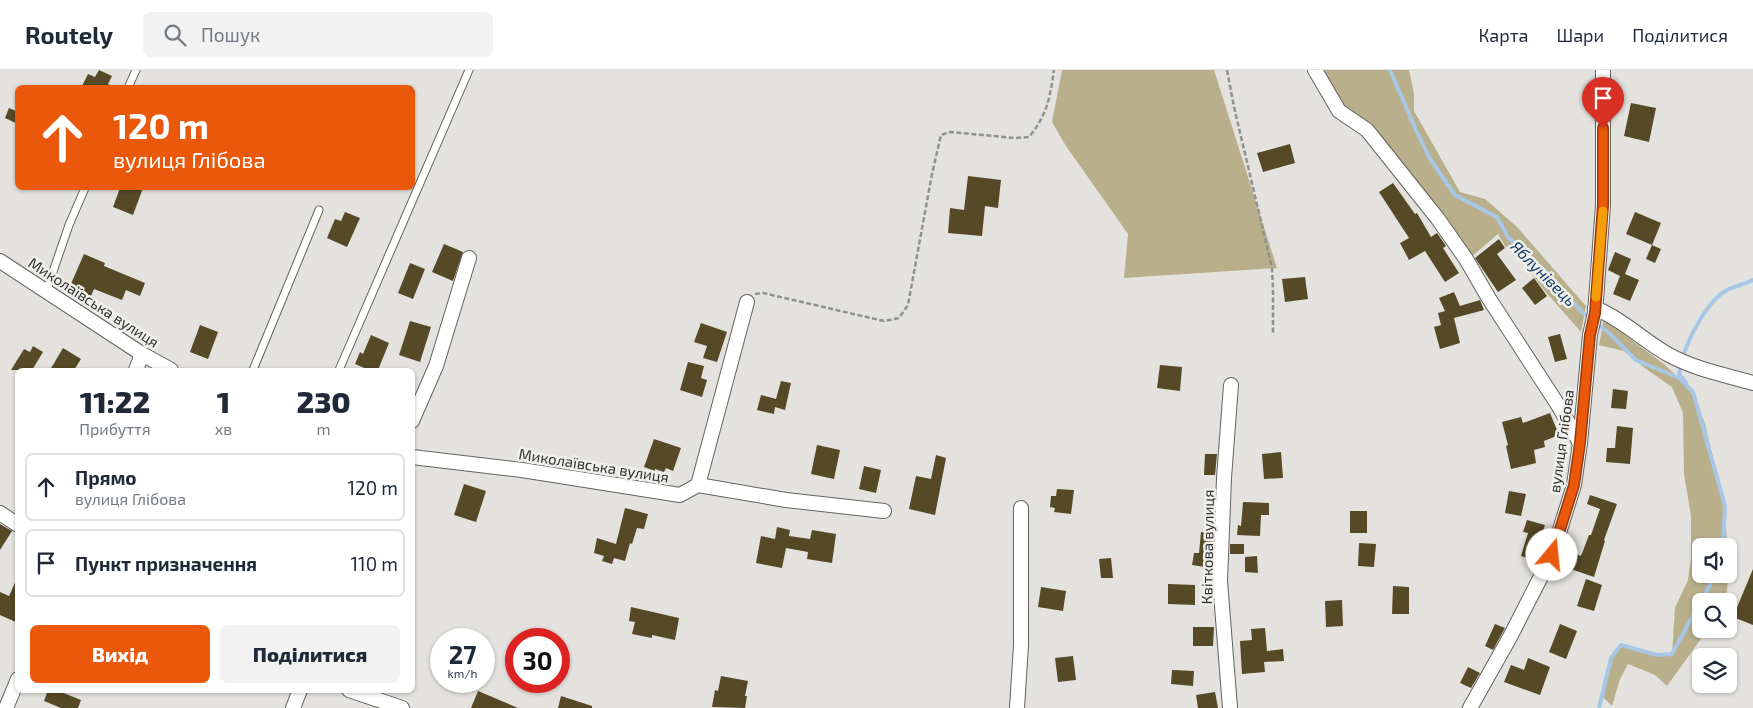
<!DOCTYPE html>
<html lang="uk">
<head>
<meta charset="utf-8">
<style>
  :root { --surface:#fff; --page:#f2f2f3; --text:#1f2937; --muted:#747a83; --line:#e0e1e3; --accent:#ea580c }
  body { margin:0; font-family:"Exo 2",sans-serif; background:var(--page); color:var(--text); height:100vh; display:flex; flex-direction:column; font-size:19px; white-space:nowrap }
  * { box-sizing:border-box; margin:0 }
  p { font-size:16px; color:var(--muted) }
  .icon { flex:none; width:28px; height:28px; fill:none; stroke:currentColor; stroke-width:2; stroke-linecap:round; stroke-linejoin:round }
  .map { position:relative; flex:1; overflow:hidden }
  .drawer { position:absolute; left:15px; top:298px; width:400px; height:325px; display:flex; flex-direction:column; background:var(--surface); border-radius:8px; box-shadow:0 1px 4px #0004 }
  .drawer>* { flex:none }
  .guide { position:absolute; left:15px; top:15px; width:400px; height:105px; border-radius:8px; box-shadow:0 1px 4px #0004; background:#ea580c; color:#fff; overflow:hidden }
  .buttons { position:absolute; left:1692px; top:468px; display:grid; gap:10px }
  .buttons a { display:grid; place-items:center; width:45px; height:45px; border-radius:8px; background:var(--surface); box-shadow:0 1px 4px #0004; font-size:25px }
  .speed { position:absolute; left:430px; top:558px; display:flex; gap:10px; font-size:25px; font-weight:700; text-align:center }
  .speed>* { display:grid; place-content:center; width:65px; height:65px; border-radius:50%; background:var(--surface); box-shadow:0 1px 4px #0004; line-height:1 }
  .speed small { font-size:12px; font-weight:400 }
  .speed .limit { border:8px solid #d22; background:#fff; color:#111 }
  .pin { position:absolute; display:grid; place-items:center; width:42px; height:42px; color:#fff; margin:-51px -21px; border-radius:50% 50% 50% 0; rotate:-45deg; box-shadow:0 0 5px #0007 }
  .pin .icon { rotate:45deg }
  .me { position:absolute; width:55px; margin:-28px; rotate:17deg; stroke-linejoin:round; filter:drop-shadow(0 0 4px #0008) }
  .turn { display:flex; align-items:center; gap:18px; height:105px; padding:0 15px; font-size:22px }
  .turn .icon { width:65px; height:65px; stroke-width:2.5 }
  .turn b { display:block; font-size:35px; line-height:42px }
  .eta { display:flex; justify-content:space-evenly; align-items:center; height:85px; text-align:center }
  .eta b { font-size:30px; font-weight:800; line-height:35px }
  .cta { display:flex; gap:10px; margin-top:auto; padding:10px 15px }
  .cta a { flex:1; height:58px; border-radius:8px; background:var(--accent); color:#fff; font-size:20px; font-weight:800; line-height:58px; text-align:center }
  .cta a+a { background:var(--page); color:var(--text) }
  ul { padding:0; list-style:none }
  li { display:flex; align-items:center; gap:15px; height:68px; margin:0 10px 8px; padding:0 5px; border:2px solid var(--line); border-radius:8px }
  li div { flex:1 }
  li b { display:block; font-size:19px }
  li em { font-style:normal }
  header { display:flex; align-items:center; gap:30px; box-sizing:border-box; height:70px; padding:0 25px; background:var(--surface); border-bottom:1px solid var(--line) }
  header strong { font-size:24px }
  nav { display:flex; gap:28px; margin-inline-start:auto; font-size:18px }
  .search { width:350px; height:45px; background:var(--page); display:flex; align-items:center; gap:12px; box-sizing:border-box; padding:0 18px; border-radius:8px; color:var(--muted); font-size:19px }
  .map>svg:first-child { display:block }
</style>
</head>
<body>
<header>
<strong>Routely</strong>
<div class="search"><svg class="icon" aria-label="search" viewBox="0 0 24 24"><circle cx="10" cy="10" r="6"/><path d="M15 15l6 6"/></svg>Пошук</div>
<nav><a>Карта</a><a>Шари</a><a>Поділитися</a></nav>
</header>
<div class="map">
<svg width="1753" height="638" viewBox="0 0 1753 638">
  <rect width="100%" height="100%" fill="#e3e2de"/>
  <g fill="#b9af8b">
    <polygon points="1062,0 1214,0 1277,198 1124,208 1128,164 1066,76 1052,52"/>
    <polygon points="1311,0 1409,0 1414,23 1414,41 1460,122 1485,129 1517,157 1586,236 1581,262 1544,220 1520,188 1505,176 1498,164 1463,194 1421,135 1366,66 1328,37"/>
    <polygon points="1604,249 1665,295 1693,322 1705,354 1725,439 1727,476 1701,476 1701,504 1728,504 1727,522 1723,531 1701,531 1701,559 1708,559 1667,616 1655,605 1628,594 1620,609 1612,636 1602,626 1611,588 1621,575 1657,585 1672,584 1675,538 1688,510 1691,488 1691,446 1684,404 1683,343 1672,317 1646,299 1624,281 1599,275"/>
  </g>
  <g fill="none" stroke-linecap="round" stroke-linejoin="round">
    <g stroke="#a8c6e6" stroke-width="4">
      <polyline points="1390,0 1416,60 1430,89 1455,125 1497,147 1508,167 1547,203 1582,242 1590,248"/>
      <polyline points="1596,253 1610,264 1636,290 1679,308 1693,322 1725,436 1723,476"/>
      <path d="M 1683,288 C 1688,268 1708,230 1727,220 C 1735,216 1745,214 1753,210"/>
      <polyline points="1681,295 1679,304 1686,313"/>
      <polyline points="1701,531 1716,504"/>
      <polyline points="1599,638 1611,588 1621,575 1657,585 1672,584 1701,531"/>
    </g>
  </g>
  <g fill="#554a25">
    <polygon points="99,0 112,6 108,14 116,18 81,18 88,4 95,7"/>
    <polygon points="1631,33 1656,38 1649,72 1624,66"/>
    <polygon points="9,38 18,42 18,54 5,48"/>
    <polygon points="1290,74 1295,93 1263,102 1257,83"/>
    <polygon points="968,106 1001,110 998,138 985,136 982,166 948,163 950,138 964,140"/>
    <polygon points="1393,113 1415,144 1417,143 1431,167 1437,163 1446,176 1443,178 1459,203 1445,212 1425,181 1409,190 1400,173 1409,168 1379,122"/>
    <polygon points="120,118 143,118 133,145 113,137"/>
    <polygon points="345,142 360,148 347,177 327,168 335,149 341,151"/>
    <polygon points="1635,142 1661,153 1652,175 1626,164"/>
    <polygon points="1499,169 1505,178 1497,184 1516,210 1498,222 1475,188"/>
    <polygon points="444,174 463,182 453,211 432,202"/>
    <polygon points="1652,175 1661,179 1655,193 1646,189"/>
    <polygon points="1615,182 1631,189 1625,204 1639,210 1630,231 1613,224 1620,206 1608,200"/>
    <polygon points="84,184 105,193 104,196 145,213 140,226 126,220 122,230 94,219 91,226 70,216"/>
    <polygon points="410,193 425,199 413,229 398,223"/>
    <polygon points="1305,207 1308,229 1285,232 1282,209"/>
    <polygon points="1534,208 1547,226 1535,235 1522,218"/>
    <polygon points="1454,222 1460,236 1480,230 1484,240 1454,248 1460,273 1440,279 1434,257 1441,255 1438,243 1445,241 1439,228"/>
    <polygon points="410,251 431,257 420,292 399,285"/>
    <polygon points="701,253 727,262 717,292 703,288 707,276 694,272"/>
    <polygon points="200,255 218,262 208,289 190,282"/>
    <polygon points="1560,264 1567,289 1555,292 1548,267"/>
    <polygon points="371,265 389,273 378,300 369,300 355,294 360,282 363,284"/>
    <polygon points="33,276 43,282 32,300 11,300 24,279 30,282"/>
    <polygon points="63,278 81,289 74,300 50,300"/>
    <polygon points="688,292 704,296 701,308 707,310 702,327 680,320"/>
    <polygon points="1160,295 1182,297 1180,321 1157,318"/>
    <polygon points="781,311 791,313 785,340 775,337 774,344 757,340 761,325 776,329"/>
    <polygon points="1613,319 1628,321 1626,339 1611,338"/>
    <polygon points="1550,343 1559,365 1544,371 1545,377 1534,380 1536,393 1511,399 1506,376 1508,375 1502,352 1521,347 1523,353"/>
    <polygon points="1617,356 1633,358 1630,394 1606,392 1607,378 1615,378"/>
    <polygon points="654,369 681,378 673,401 666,398 664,402 655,399 655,401 644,397"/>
    <polygon points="817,375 840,380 834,409 811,404"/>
    <polygon points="1281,382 1283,408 1264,409 1262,384"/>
    <polygon points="1205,384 1217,384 1215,405 1204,405"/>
    <polygon points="936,385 946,388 935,445 909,439 916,406 931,409"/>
    <polygon points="864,396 881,400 876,423 859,419"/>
    <polygon points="464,414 486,421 476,452 454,445"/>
    <polygon points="1057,419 1074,420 1071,444 1054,442 1055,438 1050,437 1051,426 1056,426"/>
    <polygon points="1509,421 1526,424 1521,446 1505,443"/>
    <polygon points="1590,425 1617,434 1604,470 1605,471 1594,507 1562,496 1567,481 1581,486 1589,465 1591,465 1600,439 1587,434"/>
    <polygon points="1243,432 1269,433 1269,445 1261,445 1260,466 1237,465 1238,455 1241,456"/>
    <polygon points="625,438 648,444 644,459 637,458 632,474 630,473 625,491 614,488 612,494 602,491 604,486 594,483 597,468 616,474"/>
    <rect x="1350" y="441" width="17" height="22"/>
    <polygon points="1527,450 1545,455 1534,490 1521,486 1528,463 1523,462"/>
    <polygon points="0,454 12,461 0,480"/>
    <polygon points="777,457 790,460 789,466 810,469 812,460 836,464 832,493 807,489 808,482 786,478 782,498 756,493 761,466 775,469"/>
    <polygon points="1201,462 1213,463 1212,498 1192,495 1194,483 1199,483"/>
    <polygon points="1359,473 1376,474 1374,497 1358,496"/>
    <rect x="1230" y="474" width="14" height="10"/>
    <polygon points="1257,486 1258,503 1245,502 1245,487"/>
    <polygon points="1111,488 1113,508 1101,508 1099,489"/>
    <polygon points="1753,499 1753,555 1733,547"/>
    <polygon points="18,506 18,553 0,545 0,522 9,526"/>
    <polygon points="1586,509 1602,515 1594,541 1577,536"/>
    <polygon points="1168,514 1195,515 1195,535 1168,534"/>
    <polygon points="1393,516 1409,517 1409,544 1392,544"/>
    <polygon points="1041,517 1066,521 1063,541 1038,537"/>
    <polygon points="1342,530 1343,556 1326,557 1325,531"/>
    <polygon points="631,537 679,548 675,570 652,565 652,568 632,564 635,552 629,551"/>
    <polygon points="1495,554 1505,558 1493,580 1485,576"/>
    <polygon points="1560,554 1577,561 1566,589 1549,582"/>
    <polygon points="1193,557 1214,557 1213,576 1193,576"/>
    <polygon points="1265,558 1267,581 1283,579 1284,591 1264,592 1265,602 1242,604 1240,571 1252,570 1251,559"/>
    <polygon points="1073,586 1076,610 1058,612 1055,588"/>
    <polygon points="1528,588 1550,597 1540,625 1504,612 1511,595 1524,600"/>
    <polygon points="1468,597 1480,603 1471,618 1460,613"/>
    <polygon points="1172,600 1194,601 1193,616 1171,614"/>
    <polygon points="721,606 748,611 745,626 747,626 745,638 712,637 715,620 718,621"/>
    <polygon points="48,620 56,620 81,630 78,638 61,638 44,631"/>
    <polygon points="478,621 518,638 471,638"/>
    <polygon points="1215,622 1218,638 1198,638 1196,625"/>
    <polygon points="561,626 592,636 592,638 558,638"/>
  </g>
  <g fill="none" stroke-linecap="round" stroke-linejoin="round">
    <defs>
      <g id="lane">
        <polyline points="128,18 136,0"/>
        <polyline points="46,222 69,155 85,118"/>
        <polyline points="253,300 319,140"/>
        <polyline points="339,300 469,0"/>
      </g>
      <g id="street">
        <polyline points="1315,0 1339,41 1367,60 1438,149 1466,189 1488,227 1558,335 1580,373"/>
        <polyline points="0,191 142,284 171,300"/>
        <path d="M 1595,238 C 1622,249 1644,271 1669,285 C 1695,299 1725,305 1753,313"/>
        <polyline points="136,300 142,284"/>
        <polyline points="412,351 436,296 469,188"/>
        <polyline points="412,387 522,400 680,425 698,415 747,232"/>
        <polyline points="698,415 786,430 884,441"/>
        <polyline points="0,443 18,455"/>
        <polyline points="349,620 402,638"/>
        <polyline points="6,638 18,609"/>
        <polyline points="293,638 300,620"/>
        <polyline points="1017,638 1021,575 1021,438"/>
        <polyline points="1230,638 1220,511 1224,408 1231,315"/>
        <polyline points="1470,638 1510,567 1552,485 1574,415 1580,373 1590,265 1595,243 1603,135 1603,0"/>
      </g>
    </defs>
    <use href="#lane" stroke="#646360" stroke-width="9"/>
    <use href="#street" stroke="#646360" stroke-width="16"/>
    <g stroke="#90908d" stroke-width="2.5" stroke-dasharray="5 2.5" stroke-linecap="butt">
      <polyline points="1227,0 1234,37 1272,198 1273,219 1273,263"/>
      <path d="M 755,224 L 763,223 L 884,251 L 899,248 L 908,235 L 932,104 L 941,65 L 950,62 L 1015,68 L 1029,67 C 1047,45 1050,28 1054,0"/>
    </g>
    <use href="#lane" stroke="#fff" stroke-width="7"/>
    <use href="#street" stroke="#fff" stroke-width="14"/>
  </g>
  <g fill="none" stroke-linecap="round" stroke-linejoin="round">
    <defs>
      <polyline id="route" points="1552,485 1574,415 1580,373 1590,265 1595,243 1603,135 1603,58"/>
    </defs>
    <use href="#route" stroke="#983908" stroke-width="12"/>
    <use href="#route" stroke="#ea580c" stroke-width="9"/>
    <polyline stroke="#f59e0b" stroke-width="9" points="1596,227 1603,141"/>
  </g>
  <g text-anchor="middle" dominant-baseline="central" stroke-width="5" stroke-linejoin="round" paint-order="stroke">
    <g font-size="15" fill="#323230" stroke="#f0efeb">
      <text transform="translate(94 232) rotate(33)">Миколаївська вулиця</text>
      <text transform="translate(1561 371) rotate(-82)">вулиця Глібова</text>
      <text transform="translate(594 395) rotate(9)">Миколаївська вулиця</text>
      <text transform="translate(1207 477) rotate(-89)">Квіткова вулиця</text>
    </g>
    <g font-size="16" font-style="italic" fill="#144069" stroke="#f0efeb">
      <text transform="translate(1544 203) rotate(45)">Яблунівець</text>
    </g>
  </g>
</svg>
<div class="buttons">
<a><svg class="icon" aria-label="sound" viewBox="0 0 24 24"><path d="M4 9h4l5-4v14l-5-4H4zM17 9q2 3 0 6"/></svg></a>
<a><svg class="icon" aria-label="search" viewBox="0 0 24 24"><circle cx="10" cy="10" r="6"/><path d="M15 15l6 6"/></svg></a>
<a><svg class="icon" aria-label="layers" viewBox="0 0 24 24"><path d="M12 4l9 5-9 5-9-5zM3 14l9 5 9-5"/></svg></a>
</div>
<div class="speed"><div>27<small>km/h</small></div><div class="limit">30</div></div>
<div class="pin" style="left:1603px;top:58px;background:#d93025"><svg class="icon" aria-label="arrive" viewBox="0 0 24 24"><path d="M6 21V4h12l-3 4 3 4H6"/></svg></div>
<svg class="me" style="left:1552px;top:485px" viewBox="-20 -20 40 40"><circle r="19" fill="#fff"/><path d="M0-13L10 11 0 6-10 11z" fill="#ea580c"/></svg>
<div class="guide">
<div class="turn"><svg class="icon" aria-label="ahead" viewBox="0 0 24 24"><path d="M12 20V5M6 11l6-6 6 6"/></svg><div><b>120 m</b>вулиця Глібова</div></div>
</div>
<section class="drawer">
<div class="eta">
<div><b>11:22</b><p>Прибуття</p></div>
<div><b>1</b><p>хв</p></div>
<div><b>230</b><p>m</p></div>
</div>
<ul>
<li><svg class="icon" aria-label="ahead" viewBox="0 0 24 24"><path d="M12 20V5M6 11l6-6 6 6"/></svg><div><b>Прямо</b><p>вулиця Глібова</p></div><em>120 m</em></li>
<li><svg class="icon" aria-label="arrive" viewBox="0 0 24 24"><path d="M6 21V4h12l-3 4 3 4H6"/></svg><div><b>Пункт призначення</b></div><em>110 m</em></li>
</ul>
<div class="cta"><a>Вихід</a><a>Поділитися</a></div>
</section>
</div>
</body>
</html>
